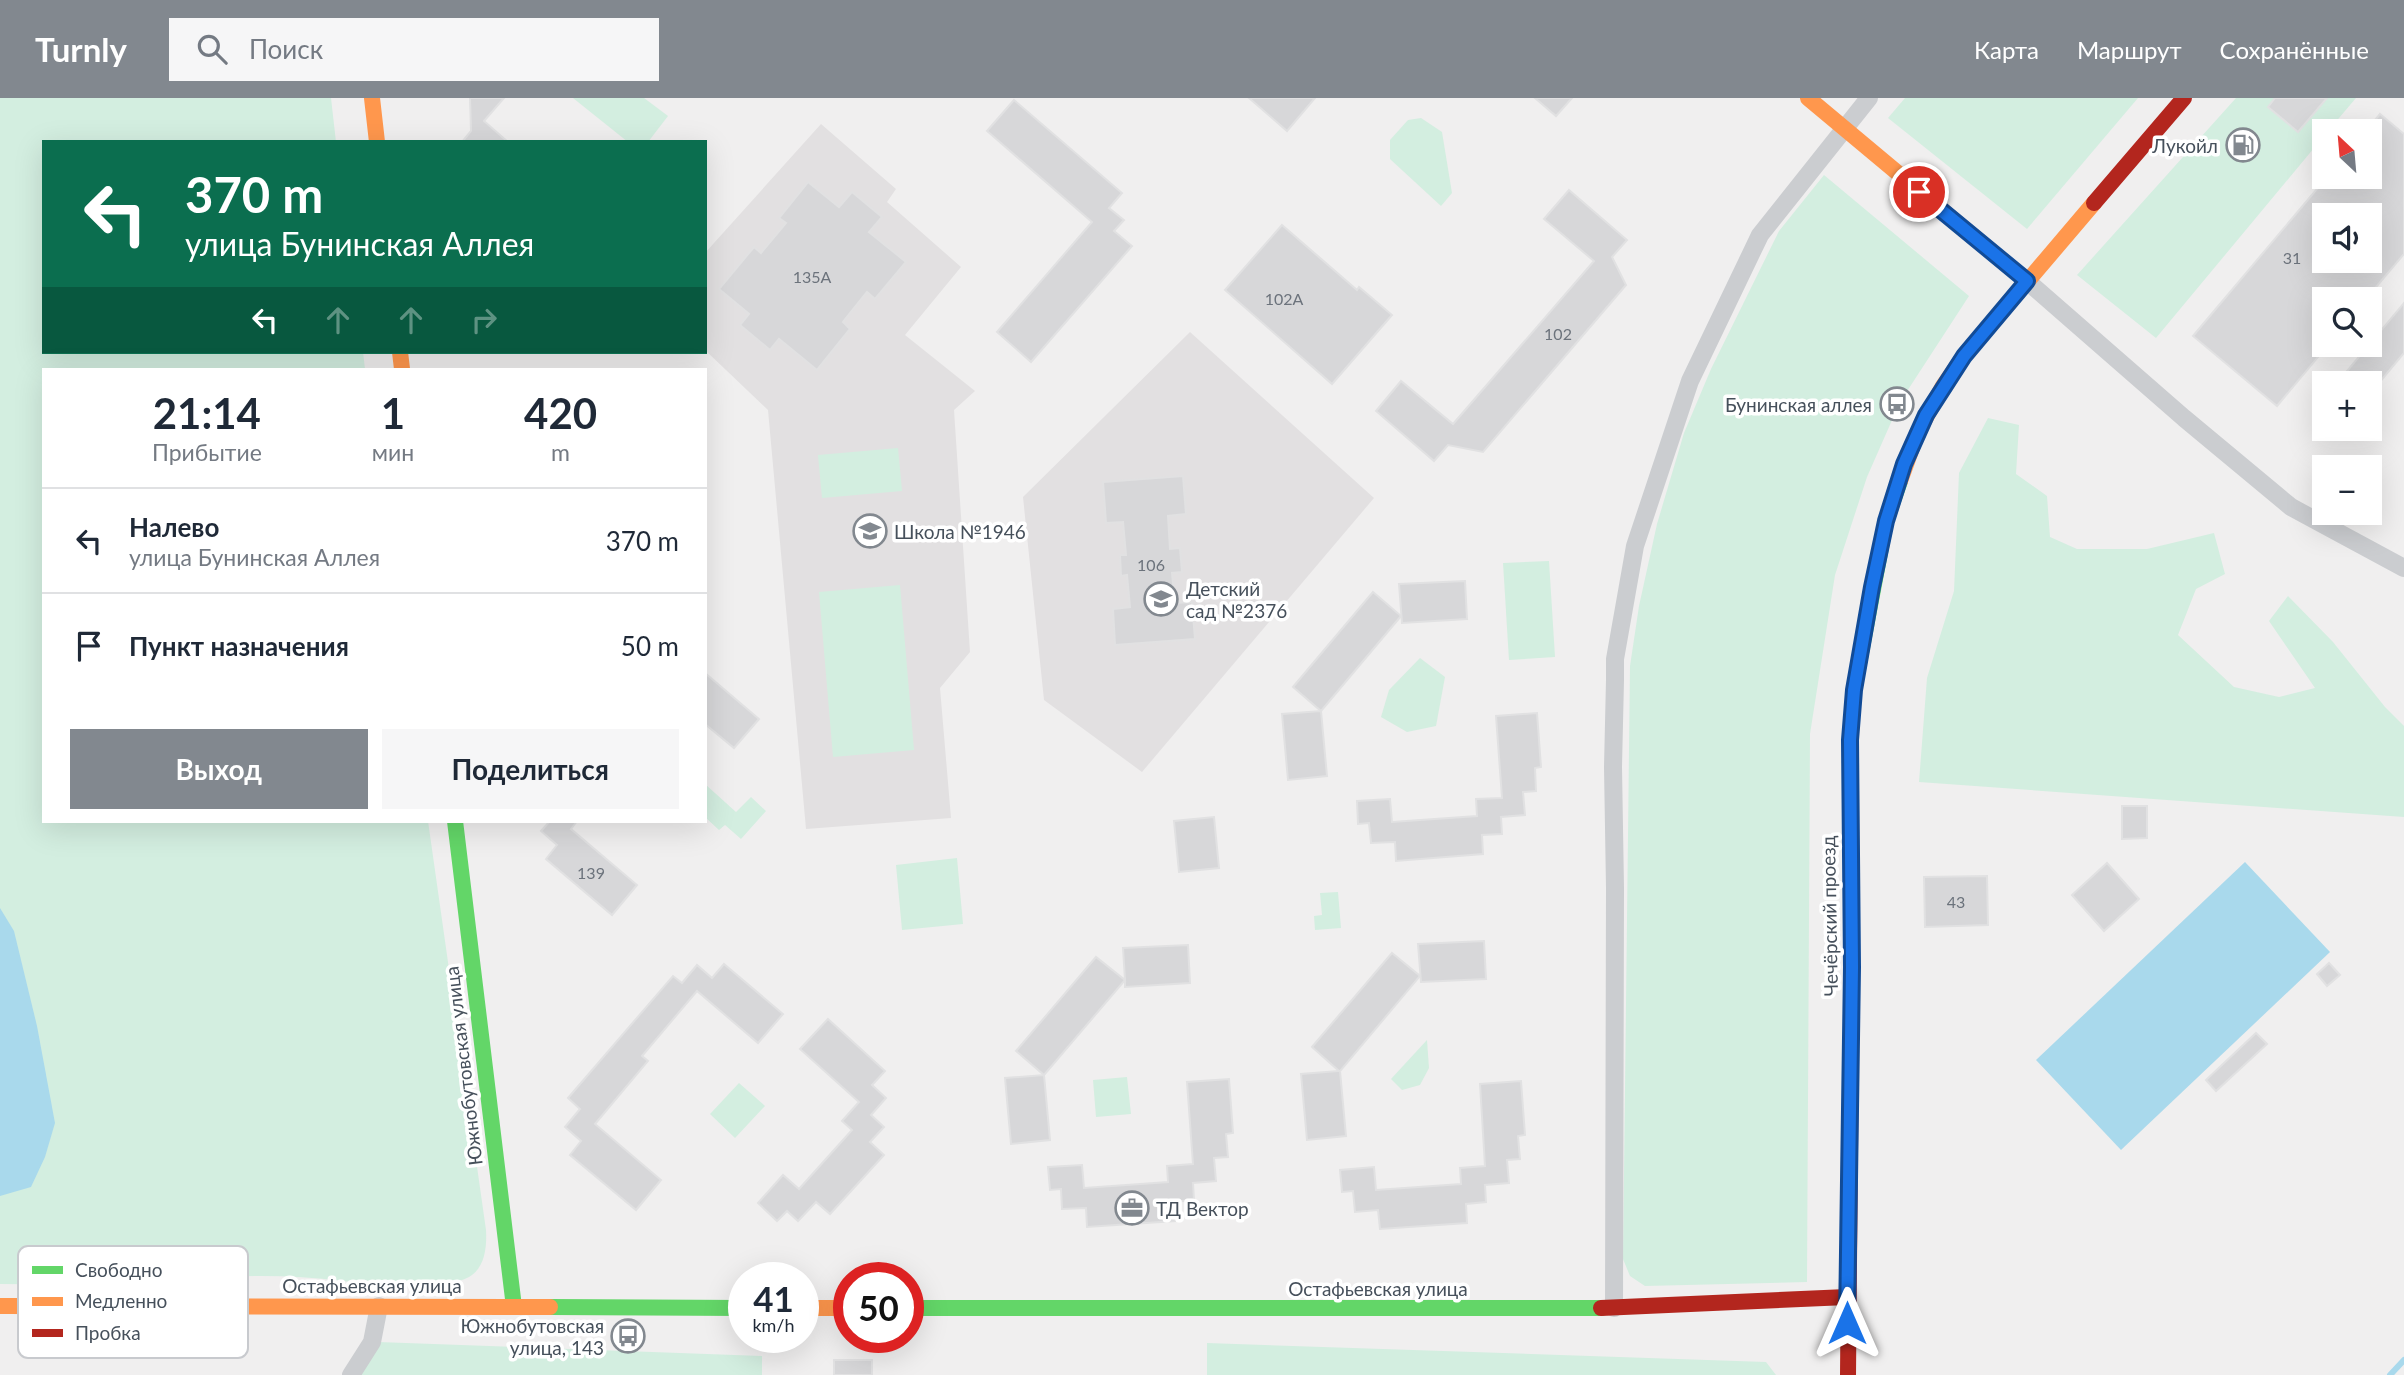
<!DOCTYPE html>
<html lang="ru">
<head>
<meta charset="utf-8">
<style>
  :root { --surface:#fff; --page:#f6f6f7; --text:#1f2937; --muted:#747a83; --line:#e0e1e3; --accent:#82888f }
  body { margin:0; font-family:Lato,sans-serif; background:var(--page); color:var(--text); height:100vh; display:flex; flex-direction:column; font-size:26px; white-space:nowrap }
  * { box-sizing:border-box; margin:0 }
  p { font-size:23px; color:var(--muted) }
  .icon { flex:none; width:38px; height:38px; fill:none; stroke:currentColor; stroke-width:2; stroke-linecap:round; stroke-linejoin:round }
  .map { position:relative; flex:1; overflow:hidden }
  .details { position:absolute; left:42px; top:270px; width:665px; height:455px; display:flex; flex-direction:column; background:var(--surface); border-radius:0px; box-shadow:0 7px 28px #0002 }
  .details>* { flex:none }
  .top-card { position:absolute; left:42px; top:42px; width:665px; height:214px; border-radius:0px; box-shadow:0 7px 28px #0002; background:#0b6e4f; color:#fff; overflow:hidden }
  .needle { width:46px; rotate:334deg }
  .controls { position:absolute; left:2312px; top:21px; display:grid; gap:14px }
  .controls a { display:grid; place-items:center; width:70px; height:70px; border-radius:0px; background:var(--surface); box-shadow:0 7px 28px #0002; font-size:35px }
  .speed { position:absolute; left:728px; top:1164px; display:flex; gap:14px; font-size:35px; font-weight:700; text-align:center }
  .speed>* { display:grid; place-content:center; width:91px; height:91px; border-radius:50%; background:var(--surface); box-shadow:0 7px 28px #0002; line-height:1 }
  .speed small { font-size:18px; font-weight:400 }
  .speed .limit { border:10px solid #d22; background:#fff; color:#111 }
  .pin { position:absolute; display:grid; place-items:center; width:60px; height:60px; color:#fff; margin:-30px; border:4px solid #fff; border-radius:50%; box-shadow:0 2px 7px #0007 }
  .me { position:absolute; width:77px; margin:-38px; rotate:0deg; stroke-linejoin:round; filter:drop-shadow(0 0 5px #0008) }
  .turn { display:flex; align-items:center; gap:24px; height:147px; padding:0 28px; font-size:32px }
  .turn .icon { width:91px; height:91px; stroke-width:2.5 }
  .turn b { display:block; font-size:49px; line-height:60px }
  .lanes { display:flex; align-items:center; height:66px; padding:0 28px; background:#0003; justify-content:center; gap:35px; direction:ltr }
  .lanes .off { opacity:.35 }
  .eta { display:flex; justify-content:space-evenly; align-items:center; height:119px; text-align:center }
  .eta b { font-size:42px; font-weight:700; line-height:49px }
  .primary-button { display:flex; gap:14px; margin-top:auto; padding:14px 28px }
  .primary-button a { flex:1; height:80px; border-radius:0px; background:var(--accent); color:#fff; font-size:28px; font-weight:700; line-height:80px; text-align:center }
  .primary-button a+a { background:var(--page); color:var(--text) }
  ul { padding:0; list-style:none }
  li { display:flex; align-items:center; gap:21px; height:105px; padding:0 28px; border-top:2px solid var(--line) }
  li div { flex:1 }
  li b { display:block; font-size:26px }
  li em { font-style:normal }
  header { display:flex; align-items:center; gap:42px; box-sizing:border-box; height:98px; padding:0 35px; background:var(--accent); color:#fff }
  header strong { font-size:33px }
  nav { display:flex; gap:38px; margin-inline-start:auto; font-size:24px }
  .search { width:490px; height:63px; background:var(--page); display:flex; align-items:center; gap:18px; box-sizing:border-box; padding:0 24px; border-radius:0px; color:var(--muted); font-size:26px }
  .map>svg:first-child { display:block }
</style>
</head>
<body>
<header>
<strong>Turnly</strong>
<div class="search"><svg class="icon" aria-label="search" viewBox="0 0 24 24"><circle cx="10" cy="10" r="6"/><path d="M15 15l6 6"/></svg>Поиск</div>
<nav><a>Карта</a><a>Маршрут</a><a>Сохранённые</a></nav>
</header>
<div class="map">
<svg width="2404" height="1277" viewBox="0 0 2404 1277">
  <rect width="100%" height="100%" fill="#f0efef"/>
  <g fill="#e2e0e1">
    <polygon points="821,26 896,91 887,104 961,169 905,237 975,293 954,312 970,554 940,590 951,720 806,731 768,312 705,252 705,155"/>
    <polygon points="1190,234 1374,400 1142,674 1044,602 1023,399"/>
  </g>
  <g fill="#d3eee0">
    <path d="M 0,0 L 331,0 L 336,44 L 44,44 L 44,254 L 363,254 L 365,271 L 44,271 L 44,723 L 428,723 L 486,1132 C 487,1149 485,1170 469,1179 C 444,1193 370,1186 342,1183 C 303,1178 263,1177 224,1179 C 205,1181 185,1185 166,1186 C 111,1189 55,1186 0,1186 Z"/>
    <polygon points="573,0 644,0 668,18 648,44 628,44"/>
    <polygon points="1905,0 2138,0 2027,131 1888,20"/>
    <polygon points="2236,0 2356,0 2328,33 2324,33 2324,38 2156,240 2077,177"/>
    <polygon points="1421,20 1442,34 1452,95 1441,108 1390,61 1390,42 1408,22"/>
    <polygon points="1824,77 1969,198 1900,304 1867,379 1835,477 1810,636 1807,1184 1645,1188 1630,1178 1623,1161 1630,568 1639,508 1657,426 1684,335 1711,271 1779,133"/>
    <polygon points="1988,320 2019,327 2016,376 2047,398 2050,439 2077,451 2147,451 2214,435 2225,476 2196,491 2178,537 2234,589 2279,599 2315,590 2269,523 2288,498 2333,544 2385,609 2404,628 2404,719 1919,684 1927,580 1954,493 1959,375"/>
    <polygon points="898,350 902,393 822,400 818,357"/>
    <polygon points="1549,463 1555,559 1509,562 1503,465"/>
    <polygon points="900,487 914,652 833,659 819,494"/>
    <polygon points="1420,560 1445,579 1436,628 1407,634 1381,619 1389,592"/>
    <polygon points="705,686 736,714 751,699 766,713 741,741 725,727 719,732 705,719"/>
    <polygon points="957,760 963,826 902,832 896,767"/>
    <polygon points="1338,794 1341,830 1315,832 1314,818 1322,817 1320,795"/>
    <polygon points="1427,942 1429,970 1420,987 1402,992 1391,981"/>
    <polygon points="1127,979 1131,1016 1096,1019 1093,982"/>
    <polygon points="739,985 765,1008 735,1040 710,1016"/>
    <polygon points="378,1244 762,1258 762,1277 356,1277"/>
    <polygon points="1207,1245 1766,1264 1776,1277 1207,1277"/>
  </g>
  <g fill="#a9d9ec">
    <polygon points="2245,764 2330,854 2121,1052 2036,962"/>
    <polygon points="0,810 14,833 37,928 55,1025 45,1059 31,1089 0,1098"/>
  </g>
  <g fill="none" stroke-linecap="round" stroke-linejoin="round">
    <polyline stroke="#a9d9ec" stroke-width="6" points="2390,1277 2404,1262"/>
  </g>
  <g fill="#d7d7d9" stroke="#e1e1e2" stroke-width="2" fill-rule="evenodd">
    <polygon points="470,0 504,0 484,23 508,44 462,44 471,33"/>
    <polygon points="1249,0 1315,0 1287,33"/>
    <polygon points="1535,0 1572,0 1556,18"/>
    <polygon points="2275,0 2327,0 2298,34 2268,9"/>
    <polygon points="1014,2 1122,95 1109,110 1124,122 1114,133 1132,148 1031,264 997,234 1092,124 987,33"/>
    <path d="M 2380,16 L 2404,36 L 2404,156 L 2366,201 L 2324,201 L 2324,252 L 2277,308 L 2193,238 L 2327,79 L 2370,79 L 2370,28 ZM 2324,117 L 2370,117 L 2370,163 L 2324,163 Z"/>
    <polygon points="808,84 839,109 852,94 882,119 869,134 906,164 875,201 867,194 843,224 850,231 817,272 779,241 770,252 740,227 749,216 719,191 754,149 761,155 786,125 779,120"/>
    <polygon points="1569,92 1627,142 1612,159 1626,187 1483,354 1448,347 1434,363 1376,313 1401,283 1453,326 1594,163 1544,121"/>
    <polygon points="1282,127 1357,192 1359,189 1392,217 1332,286 1225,192"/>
    <polygon points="2404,205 2404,255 2379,285 2337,285"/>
    <polygon points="1183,378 1186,416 1168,418 1170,451 1180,450 1182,474 1172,475 1175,505 1192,504 1195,541 1115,547 1113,511 1130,509 1127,477 1121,478 1120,457 1126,457 1123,424 1106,425 1103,384"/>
    <polygon points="1465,483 1467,521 1402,525 1399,486"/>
    <polygon points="1373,494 1401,518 1321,613 1293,589"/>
    <polygon points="705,575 759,621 734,650 705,626"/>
    <polygon points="1321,613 1327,678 1288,682 1282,616"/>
    <polygon points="1537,615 1541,669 1535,670 1536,693 1523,694 1525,717 1501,719 1502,736 1482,737 1483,756 1396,763 1395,744 1371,745 1369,725 1358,726 1357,703 1390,701 1392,724 1477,718 1476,701 1502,700 1496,618"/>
    <polygon points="2122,708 2147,708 2147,740 2122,741"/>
    <polygon points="1214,719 1219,770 1179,774 1174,723"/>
    <polygon points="550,723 577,723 571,731 637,787 612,817 546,761 557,747 541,733"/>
    <polygon points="2107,765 2139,801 2104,833 2072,797"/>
    <polygon points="1987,778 1988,827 1925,829 1924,779"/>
    <polygon points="1484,843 1486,881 1421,884 1418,846"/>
    <polygon points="1188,847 1190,885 1125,889 1125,882 1044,977 1016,953 1096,859 1125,882 1123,850"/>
    <polygon points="1392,855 1420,878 1340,973 1346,1038 1307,1042 1301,976 1339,973 1312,949"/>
    <polygon points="2329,865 2340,877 2327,888 2317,876"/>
    <polygon points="724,866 783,916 758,945 697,893 642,958 648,963 595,1026 661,1082 636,1112 570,1057 581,1043 565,1029 580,1011 568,1000 673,878 682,885 697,867 712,880"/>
    <polygon points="828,921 885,973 872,987 886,1000 871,1017 884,1029 870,1044 884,1057 830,1116 816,1104 798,1123 787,1113 777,1123 758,1105 783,1077 799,1091 852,1032 842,1023 859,1004 800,951"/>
    <polygon points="2256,935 2267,946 2216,993 2206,982"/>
    <polygon points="1044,977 1050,1042 1011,1046 1005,980"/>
    <polygon points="1229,981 1233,1035 1226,1036 1228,1059 1214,1060 1216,1083 1193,1085 1194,1102 1173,1104 1175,1123 1087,1129 1086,1110 1062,1111 1061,1091 1050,1092 1048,1069 1082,1067 1084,1090 1168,1084 1167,1068 1193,1066 1187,984"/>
    <polygon points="1521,983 1525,1037 1518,1038 1520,1061 1507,1062 1509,1085 1485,1087 1486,1104 1466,1106 1467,1125 1380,1131 1378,1112 1355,1114 1353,1093 1342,1094 1340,1072 1374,1069 1376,1092 1461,1086 1460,1070 1485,1068 1480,986"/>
    <rect x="834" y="1262" width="38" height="15"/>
  </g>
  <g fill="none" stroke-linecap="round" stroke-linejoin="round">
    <g stroke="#cbcdd0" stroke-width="18">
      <polyline points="2027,183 2184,320 2291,409 2404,470"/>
      <polyline points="1614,1210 1615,790 1613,669 1615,582 1615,561 1635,448 1690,283 1760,137 1869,0"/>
      <polyline points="351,1277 372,1244 379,1208"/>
    </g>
    <g stroke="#63d668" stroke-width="16">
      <polyline points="455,723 514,1209"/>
      <polyline points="1852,830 1850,642 1854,592 1886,423 1900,383"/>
      <polyline points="550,1209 744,1210"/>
      <polyline points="908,1210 1601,1210"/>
    </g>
    <g stroke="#ff974d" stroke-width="16">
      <polyline points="372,0 377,44"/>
      <polyline points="1808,0 2027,183"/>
      <polyline points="400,254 402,271"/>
      <polyline points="1900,383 1917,336 1943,288 1964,258 2094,105"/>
      <polyline points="0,1208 550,1209"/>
      <polyline points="803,1210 849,1210"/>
    </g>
    <g stroke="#b3261e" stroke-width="16">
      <polyline points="2094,105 2184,0"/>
      <polyline points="1601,1210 1847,1199"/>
      <polyline points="1848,1277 1852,830"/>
    </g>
  </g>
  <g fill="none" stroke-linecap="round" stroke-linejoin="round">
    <defs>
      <polyline id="route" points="1847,1225 1852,869 1850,642 1854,592 1872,489 1886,423 1904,366 1926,317 1964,258 2027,183 1919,94"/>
    </defs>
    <use href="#route" stroke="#114b97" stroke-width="18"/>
    <use href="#route" stroke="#1a73e8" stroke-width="12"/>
  </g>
  <defs>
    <symbol id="fuel-ring" viewBox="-11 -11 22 22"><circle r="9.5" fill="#fff" stroke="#82888f" stroke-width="1.5"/><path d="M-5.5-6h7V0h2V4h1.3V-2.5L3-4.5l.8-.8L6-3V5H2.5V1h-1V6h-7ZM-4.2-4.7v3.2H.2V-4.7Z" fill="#82888f"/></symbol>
    <symbol id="bus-ring" viewBox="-11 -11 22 22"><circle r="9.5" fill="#fff" stroke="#82888f" stroke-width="1.5"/><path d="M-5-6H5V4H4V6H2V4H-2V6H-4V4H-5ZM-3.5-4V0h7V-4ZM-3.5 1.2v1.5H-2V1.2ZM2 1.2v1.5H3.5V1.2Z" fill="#82888f"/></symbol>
    <symbol id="school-ring" viewBox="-11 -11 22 22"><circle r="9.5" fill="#fff" stroke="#82888f" stroke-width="1.5"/><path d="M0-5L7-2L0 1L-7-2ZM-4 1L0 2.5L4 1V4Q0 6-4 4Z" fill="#82888f"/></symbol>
    <symbol id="office-ring" viewBox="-11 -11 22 22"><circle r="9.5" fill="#fff" stroke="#82888f" stroke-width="1.5"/><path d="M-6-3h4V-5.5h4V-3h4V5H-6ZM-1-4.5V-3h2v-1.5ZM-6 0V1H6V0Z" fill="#82888f"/></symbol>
  </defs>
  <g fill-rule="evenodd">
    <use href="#fuel-ring" x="2224" y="28" width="38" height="38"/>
    <use href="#bus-ring" x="1878" y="287" width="38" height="38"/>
    <use href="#school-ring" x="851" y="414" width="38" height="38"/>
    <use href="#school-ring" x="1142" y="482" width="38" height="38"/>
    <use href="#office-ring" x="1113" y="1091" width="38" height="38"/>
    <use href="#bus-ring" x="609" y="1219" width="38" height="38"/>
  </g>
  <g text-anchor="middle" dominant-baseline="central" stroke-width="7" stroke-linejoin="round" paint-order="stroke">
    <g font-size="16" fill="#6c737c">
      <text x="2292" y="159">31</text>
      <text x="812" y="178">135А</text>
      <text x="1284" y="200">102А</text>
      <text x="1558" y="235">102</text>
      <text x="1151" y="466">106</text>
      <text x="591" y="774">139</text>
      <text x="1956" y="803">43</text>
    </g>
    <g font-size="19" fill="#46505b" stroke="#fff" text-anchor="end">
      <text x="2218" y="47">Лукойл</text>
      <text x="1872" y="306">Бунинская аллея</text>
      <text x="894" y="433" text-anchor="start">Школа №1946</text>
      <text x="1186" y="490" text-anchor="start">Детский<tspan x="1186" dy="22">сад №2376</tspan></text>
      <text x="1156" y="1110" text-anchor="start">ТД Вектор</text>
      <text x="604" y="1227">Южнобутовская<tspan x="604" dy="22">улица, 143</tspan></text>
    </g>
    <g font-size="19" fill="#46505b" stroke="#fff">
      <text transform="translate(1829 818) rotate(-91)">Чечёрский проезд</text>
      <text transform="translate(463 968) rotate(-97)">Южнобутовская улица</text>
      <text x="372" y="1187">Остафьевская улица</text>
      <text x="1378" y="1190">Остафьевская улица</text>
    </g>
  </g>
  <rect x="18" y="1148" width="230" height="112" rx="10" fill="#fff" stroke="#c8cace" stroke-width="2"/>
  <rect x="32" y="1168" width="31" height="8" fill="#63d668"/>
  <rect x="32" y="1199" width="31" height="9" fill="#ff974d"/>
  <rect x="32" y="1231" width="31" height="8" fill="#b3261e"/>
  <g font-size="19" fill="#46505b">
    <text x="75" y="1179">Свободно</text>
    <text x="75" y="1210">Медленно</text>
    <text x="75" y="1242">Пробка</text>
  </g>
</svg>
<div class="controls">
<a><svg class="needle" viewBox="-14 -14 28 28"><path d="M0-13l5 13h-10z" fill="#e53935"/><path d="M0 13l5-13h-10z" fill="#747a83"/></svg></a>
<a><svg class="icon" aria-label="sound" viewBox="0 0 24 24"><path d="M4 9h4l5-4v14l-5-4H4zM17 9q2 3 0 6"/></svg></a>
<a><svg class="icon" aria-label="search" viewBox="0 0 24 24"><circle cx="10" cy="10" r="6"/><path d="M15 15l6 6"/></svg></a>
<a>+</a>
<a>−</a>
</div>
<div class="speed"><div>41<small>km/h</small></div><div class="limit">50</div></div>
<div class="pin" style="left:1919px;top:94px;background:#d93025"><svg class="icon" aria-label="arrive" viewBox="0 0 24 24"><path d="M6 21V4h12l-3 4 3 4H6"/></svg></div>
<svg class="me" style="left:1847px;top:1225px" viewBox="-20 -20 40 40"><path d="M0-17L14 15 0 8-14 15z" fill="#1a73e8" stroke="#fff" stroke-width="4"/></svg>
<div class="top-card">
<div class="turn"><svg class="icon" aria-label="left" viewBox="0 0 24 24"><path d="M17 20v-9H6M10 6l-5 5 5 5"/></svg><div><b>370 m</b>улица Бунинская Аллея</div></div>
<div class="lanes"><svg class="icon" aria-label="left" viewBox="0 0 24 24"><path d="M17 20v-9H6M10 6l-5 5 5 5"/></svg><svg class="icon off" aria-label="ahead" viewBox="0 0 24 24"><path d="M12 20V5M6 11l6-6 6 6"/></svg><svg class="icon off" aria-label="ahead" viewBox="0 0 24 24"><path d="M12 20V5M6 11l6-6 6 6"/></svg><svg class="icon off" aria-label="right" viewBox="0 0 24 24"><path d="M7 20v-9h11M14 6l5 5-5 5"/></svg></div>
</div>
<section class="details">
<div class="eta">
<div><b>21:14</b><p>Прибытие</p></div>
<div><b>1</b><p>мин</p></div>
<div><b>420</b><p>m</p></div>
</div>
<ul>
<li><svg class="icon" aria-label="left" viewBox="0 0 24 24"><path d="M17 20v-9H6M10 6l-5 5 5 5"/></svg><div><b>Налево</b><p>улица Бунинская Аллея</p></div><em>370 m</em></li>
<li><svg class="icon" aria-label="arrive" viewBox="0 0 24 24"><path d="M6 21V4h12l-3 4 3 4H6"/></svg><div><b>Пункт назначения</b></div><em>50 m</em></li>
</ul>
<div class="primary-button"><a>Выход</a><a>Поделиться</a></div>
</section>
</div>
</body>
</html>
